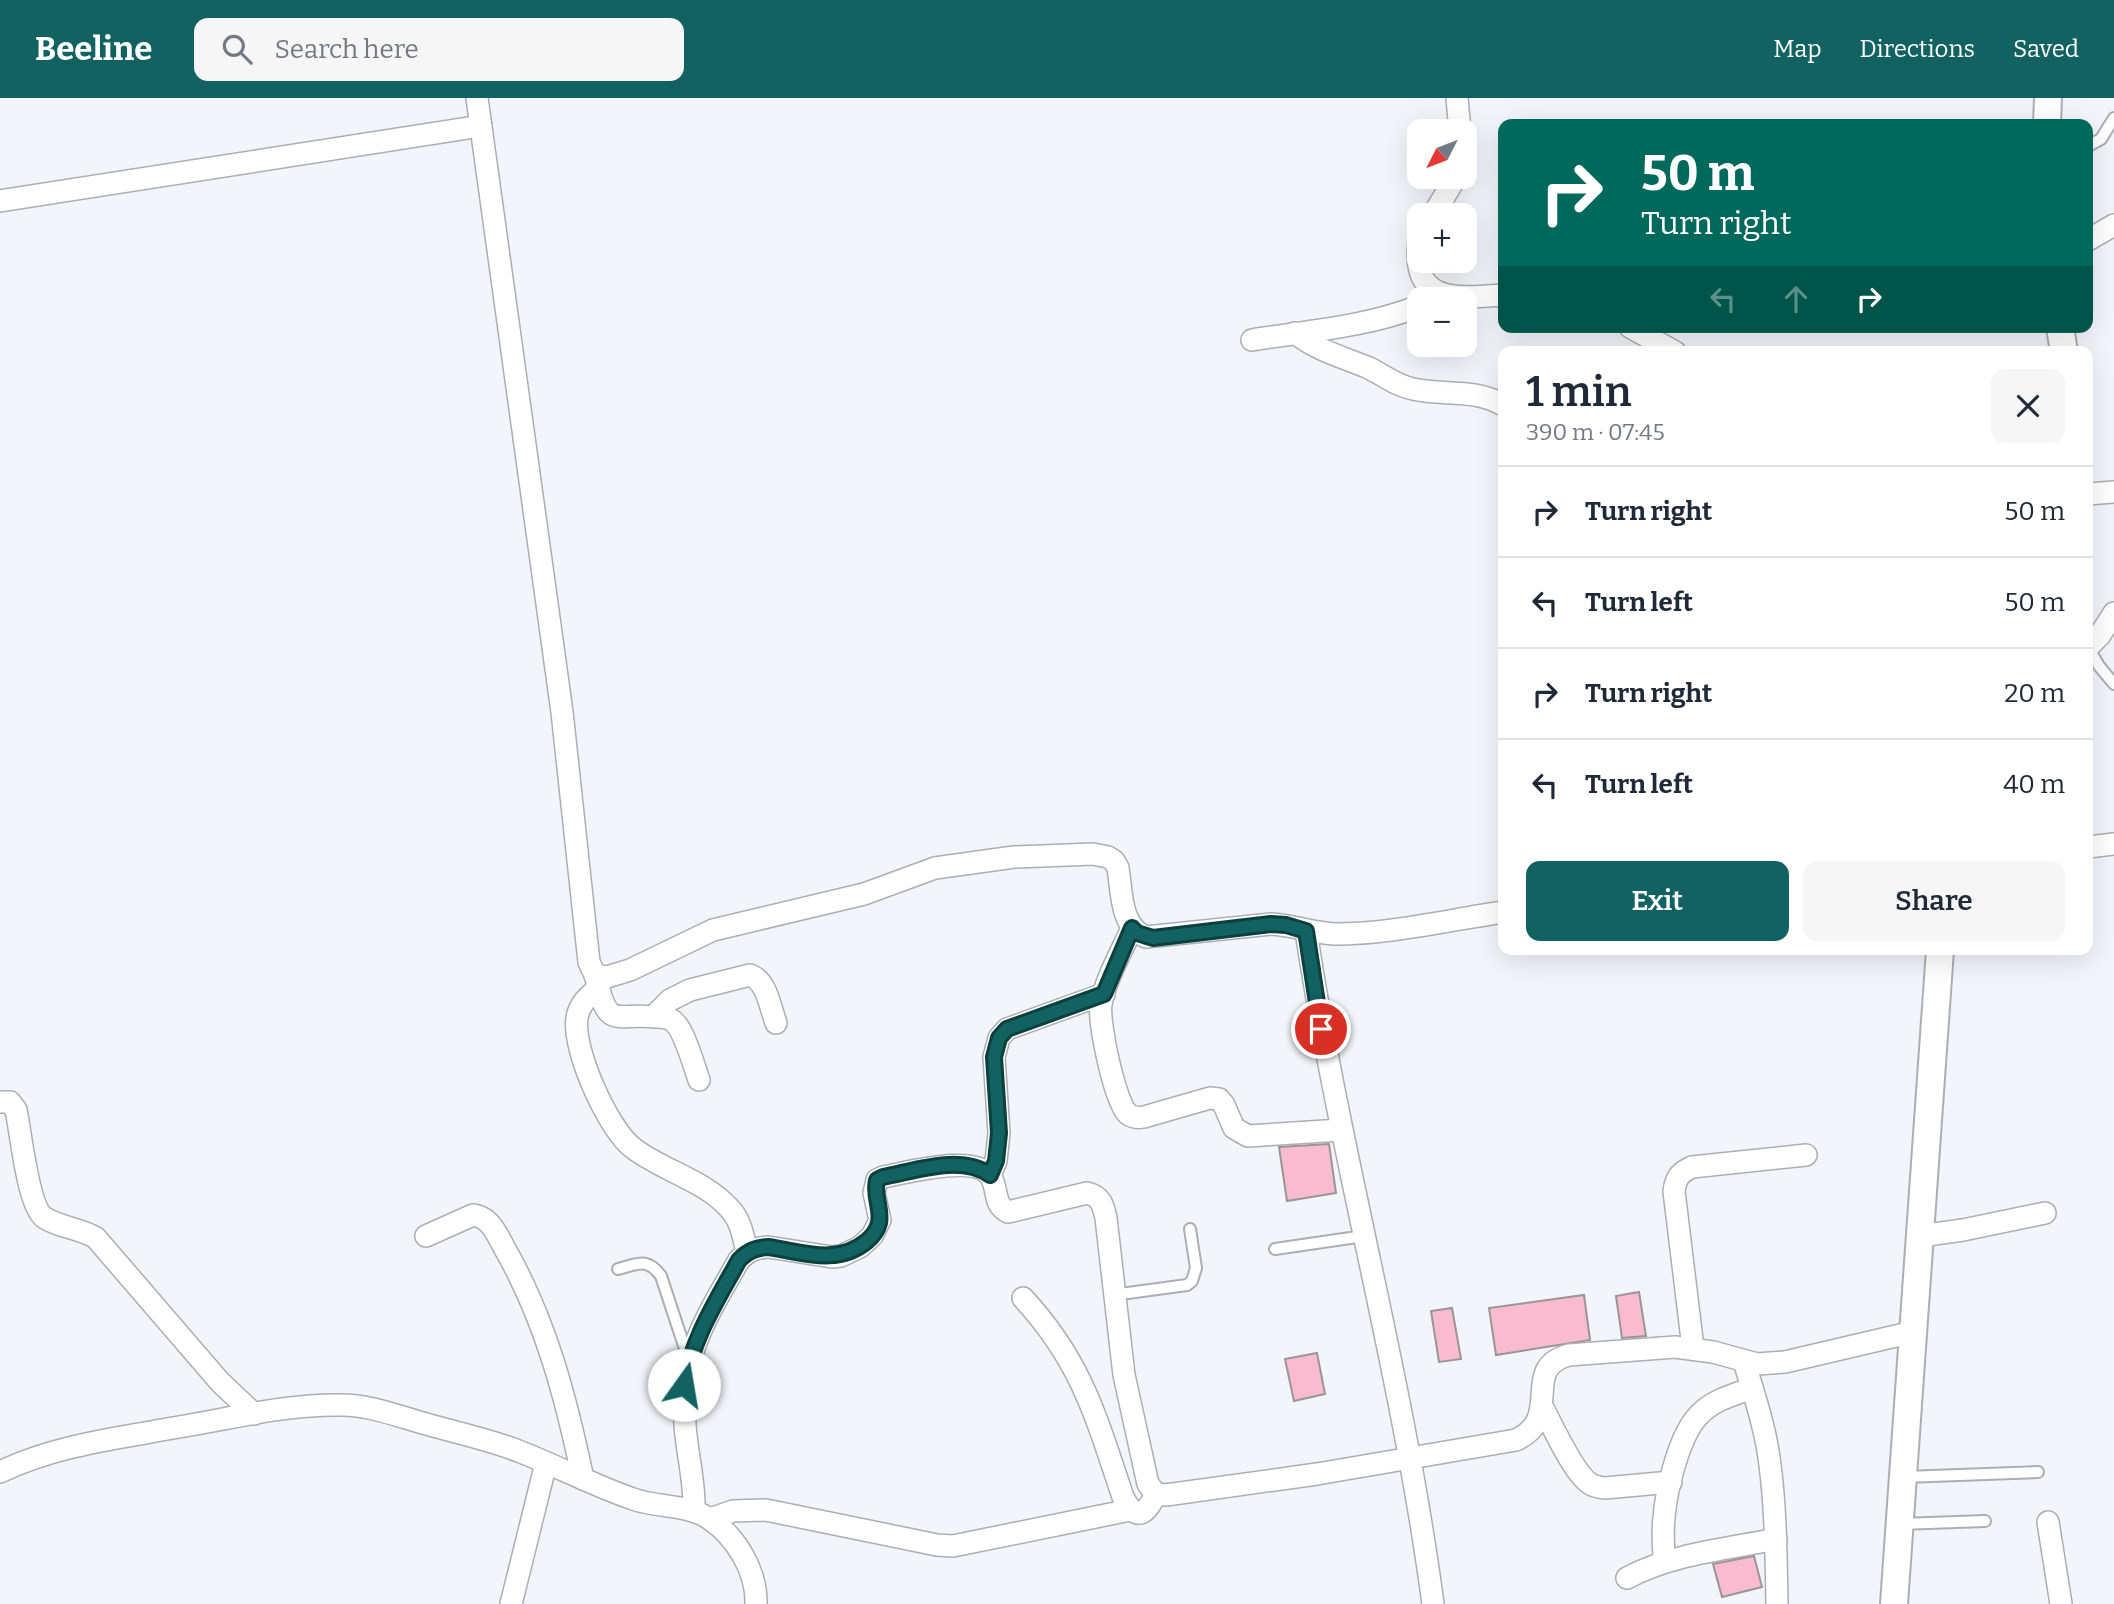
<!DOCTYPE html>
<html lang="en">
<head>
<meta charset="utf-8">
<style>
  :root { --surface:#fff; --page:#f6f6f7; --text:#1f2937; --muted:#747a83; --line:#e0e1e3; --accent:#116261 }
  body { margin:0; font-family:Bitter,serif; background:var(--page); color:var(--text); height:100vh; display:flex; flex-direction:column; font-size:26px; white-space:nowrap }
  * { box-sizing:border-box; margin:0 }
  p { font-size:23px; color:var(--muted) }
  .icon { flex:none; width:38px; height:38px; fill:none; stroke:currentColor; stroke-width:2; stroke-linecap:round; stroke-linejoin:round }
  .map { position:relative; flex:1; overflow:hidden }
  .panel { position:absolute; left:1498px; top:248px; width:595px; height:609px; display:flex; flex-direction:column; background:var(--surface); border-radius:14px; box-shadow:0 7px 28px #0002 }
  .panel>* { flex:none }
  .hud { position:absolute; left:1498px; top:21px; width:595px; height:214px; border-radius:14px; box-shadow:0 7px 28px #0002; background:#00695c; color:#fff; overflow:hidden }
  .needle { width:46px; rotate:228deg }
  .tools { position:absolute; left:1407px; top:21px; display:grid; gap:14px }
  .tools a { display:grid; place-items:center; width:70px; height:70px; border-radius:14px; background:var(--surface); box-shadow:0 7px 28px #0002; font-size:35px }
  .pin { position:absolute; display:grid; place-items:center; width:60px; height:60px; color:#fff; margin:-30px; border:4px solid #fff; border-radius:50%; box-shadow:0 2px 7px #0007 }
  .me { position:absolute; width:77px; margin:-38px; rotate:13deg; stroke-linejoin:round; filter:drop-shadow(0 0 5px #0008) }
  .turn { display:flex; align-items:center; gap:24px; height:147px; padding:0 28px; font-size:32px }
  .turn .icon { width:91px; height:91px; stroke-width:2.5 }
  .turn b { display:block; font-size:49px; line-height:60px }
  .lanes { display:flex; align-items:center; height:66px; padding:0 28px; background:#0003; justify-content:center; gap:35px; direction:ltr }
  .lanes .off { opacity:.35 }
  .round { display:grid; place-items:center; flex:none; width:74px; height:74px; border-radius:14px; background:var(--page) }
  .head { display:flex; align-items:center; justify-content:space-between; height:119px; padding:0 28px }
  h1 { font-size:42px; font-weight:600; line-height:52px }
  .action { display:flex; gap:14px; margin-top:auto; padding:14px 28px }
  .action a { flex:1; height:80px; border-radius:14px; background:var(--accent); color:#fff; font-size:28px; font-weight:600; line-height:80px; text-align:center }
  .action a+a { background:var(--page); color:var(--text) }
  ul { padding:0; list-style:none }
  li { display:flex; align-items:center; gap:21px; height:91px; padding:0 28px; border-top:2px solid var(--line) }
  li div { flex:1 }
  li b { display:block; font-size:26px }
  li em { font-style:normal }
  header { display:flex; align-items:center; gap:42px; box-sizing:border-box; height:98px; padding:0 35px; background:var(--accent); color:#fff }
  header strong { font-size:33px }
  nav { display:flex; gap:38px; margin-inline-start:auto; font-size:24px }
  .search { width:490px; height:63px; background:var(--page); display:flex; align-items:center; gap:18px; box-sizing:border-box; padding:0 24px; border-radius:14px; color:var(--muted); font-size:26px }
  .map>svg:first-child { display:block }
</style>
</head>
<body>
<header>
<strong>Beeline</strong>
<div class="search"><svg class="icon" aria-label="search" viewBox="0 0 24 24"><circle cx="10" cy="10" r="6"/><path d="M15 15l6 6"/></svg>Search here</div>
<nav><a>Map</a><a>Directions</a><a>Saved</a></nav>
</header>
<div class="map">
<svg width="2114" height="1506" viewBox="0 0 2114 1506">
  <rect width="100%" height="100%" fill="#f2f5fa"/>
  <g fill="#f9bbcf" stroke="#9b9597" stroke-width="2">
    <polygon points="1329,1046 1336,1095 1287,1103 1279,1049"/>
    <polygon points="1639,1194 1646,1238 1622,1240 1616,1198"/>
    <polygon points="1584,1197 1590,1242 1496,1257 1489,1210"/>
    <polygon points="1452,1210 1461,1261 1439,1264 1431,1213"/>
    <polygon points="1317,1255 1325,1296 1294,1303 1285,1261"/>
    <polygon points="1754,1458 1762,1489 1722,1499 1713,1466"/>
  </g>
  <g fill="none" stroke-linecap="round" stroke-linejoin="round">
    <defs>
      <g id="service">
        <polyline points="2088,48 2101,41 2114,20"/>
        <polyline points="2088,549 2099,568 2114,586"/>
        <polyline points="1275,1151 1364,1138"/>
        <path d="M 618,1171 C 638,1166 647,1159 661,1178 L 688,1260"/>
        <polyline points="1113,1197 1187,1187 1192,1183 1196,1170 1190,1131"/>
        <polyline points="1904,1379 2038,1374"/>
        <polyline points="1900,1426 1985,1423"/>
      </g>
      <g id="minor">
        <path d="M 477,0 L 562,614 L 589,864 L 595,877 L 607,879 L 630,872 L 713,832 L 864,796 L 935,770 L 1014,759 L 1093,756 L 1108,759 L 1114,763 L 1118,770 C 1122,794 1120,829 1146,839 L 1271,826 C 1293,827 1313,835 1335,836 C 1391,836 1448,822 1503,814"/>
        <polyline points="1457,0 1460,33"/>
        <polyline points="0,103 481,28"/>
        <polyline points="1433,117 1456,79"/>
        <polyline points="2088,142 2114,127"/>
        <path d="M 1419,145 C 1411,207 1460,200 1503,197"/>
        <polyline points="1630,229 1675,254"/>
        <path d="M 1295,235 C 1318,253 1343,259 1369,270 C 1383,277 1397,288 1413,291 C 1444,298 1474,290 1503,307"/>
        <path d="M 1252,242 C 1307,233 1367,229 1419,208"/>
        <polyline points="2088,396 2114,394"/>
        <polyline points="2088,549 2100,537 2114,515"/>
        <polyline points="2088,749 2114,746"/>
        <path d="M 1132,830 C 1121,855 1106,880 1101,906 C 1098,924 1115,1005 1128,1016 C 1133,1020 1138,1020 1144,1019 L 1210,1000 L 1219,1001 L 1224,1007 L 1234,1030 L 1248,1038 L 1341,1032"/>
        <path d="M 1306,833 C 1340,1059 1403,1279 1433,1506"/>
        <path d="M 596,880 C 609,934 614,914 657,919 C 662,919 669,920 673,923 C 684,931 694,968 699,982"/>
        <path d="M 598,890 C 589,898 579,906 577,920 C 572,951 608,1031 633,1050 C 663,1073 704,1082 729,1110 C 741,1122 743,1138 747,1154"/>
        <path d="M 654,918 L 670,902 L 690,892 L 750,877 C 767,883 770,909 776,925"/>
        <path d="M 0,1004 L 10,1004 L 16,1012 C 21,1035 28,1110 45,1120 C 61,1130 80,1130 96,1140 L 220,1284 L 254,1316"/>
        <polyline points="990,1077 996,1063 999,1035 994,959 999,940 1007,931 1104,896"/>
        <path d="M 426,1138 L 473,1117 C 491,1119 497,1137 505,1151 C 546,1223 566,1300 583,1381"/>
        <polyline points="1920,1138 1963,1132 2045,1115"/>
        <path d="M 1023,1200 C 1082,1264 1096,1319 1123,1399 C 1136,1424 1145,1418 1156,1396"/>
        <path d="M 1693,1250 L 1674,1093 C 1676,1080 1679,1075 1692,1069 L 1806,1057"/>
        <path d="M 1744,1263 C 1754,1297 1766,1331 1770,1367 C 1776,1413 1776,1460 1777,1506"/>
        <path d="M 1542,1308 C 1552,1327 1573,1374 1589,1385 C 1594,1389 1599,1389 1605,1390 L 1671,1384"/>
        <path d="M 0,1374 C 56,1347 119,1340 179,1329 C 233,1320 287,1306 342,1307 C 368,1307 395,1317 419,1324 C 453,1334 489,1341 521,1354 C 559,1369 595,1388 633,1401 C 658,1410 688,1406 710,1421 C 736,1439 757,1473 756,1506"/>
        <path d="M 694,1412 C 695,1384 687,1356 685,1327 C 682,1253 704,1224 739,1162 C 748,1153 755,1150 768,1149 L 832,1159 L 841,1158 L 860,1149 L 872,1138 L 880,1122 L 874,1095 L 877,1082 L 883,1079 C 906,1075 980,1054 992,1081 C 998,1094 994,1107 1008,1114 L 1087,1095 C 1101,1098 1103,1107 1106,1120 L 1124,1277 L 1148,1386 L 1156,1396 L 1166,1397 L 1317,1376 L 1516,1342 C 1565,1319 1519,1270 1569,1257 L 1675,1249 L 1713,1254 L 1757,1266 L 1785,1264 L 1913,1234"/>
        <polyline points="710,1421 733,1413 766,1412 937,1447 953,1448 1130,1412"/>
        <polyline points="2048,1424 2061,1506"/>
        <path d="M 1664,1464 C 1664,1450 1662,1435 1664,1420 C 1666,1393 1679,1337 1699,1317 C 1713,1302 1733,1297 1752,1290"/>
        <path d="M 1627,1480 C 1671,1456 1727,1451 1776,1441"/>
        <polyline points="511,1506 546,1365"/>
      </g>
      <g id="tertiary">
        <polyline points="2047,26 2048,0"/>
        <polyline points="2060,229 2064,254"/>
        <polyline points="1894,1506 1940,852"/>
      </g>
    </defs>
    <use href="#service" stroke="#abaeb3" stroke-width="14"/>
    <use href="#minor" stroke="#abaeb3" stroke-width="24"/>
    <use href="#tertiary" stroke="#abaeb3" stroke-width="30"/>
    <use href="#service" stroke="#fff" stroke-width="10"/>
    <use href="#minor" stroke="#fff" stroke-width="21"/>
    <use href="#tertiary" stroke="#fff" stroke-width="26"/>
  </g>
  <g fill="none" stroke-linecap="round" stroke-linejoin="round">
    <defs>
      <path id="route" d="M 684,1287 C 693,1239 716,1204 739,1162 C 748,1153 755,1150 768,1149 C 803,1154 837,1168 867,1143 C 873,1138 877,1133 879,1125 C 882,1111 873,1097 877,1082 L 883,1079 C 915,1073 961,1056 990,1077 L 996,1063 L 999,1035 L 994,959 L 999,940 L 1007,931 L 1104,896 L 1132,830 L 1137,835 L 1153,840 L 1271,826 L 1286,827 L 1306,833 L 1321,931"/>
    </defs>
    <use href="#route" stroke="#0b403f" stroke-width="18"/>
    <use href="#route" stroke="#116261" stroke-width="12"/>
  </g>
</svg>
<div class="tools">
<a><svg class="needle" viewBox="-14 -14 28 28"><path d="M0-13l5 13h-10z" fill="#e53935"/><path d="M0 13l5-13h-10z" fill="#747a83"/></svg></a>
<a>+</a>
<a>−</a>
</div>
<div class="pin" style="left:1321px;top:931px;background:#d93025"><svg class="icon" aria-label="arrive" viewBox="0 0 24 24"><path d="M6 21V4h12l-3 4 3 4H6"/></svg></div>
<svg class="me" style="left:684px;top:1287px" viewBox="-20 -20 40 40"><circle r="19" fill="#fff"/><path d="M0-13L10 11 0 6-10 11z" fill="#116261"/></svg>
<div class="hud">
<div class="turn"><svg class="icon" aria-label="right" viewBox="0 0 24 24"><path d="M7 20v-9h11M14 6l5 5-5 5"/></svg><div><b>50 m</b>Turn right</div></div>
<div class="lanes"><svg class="icon off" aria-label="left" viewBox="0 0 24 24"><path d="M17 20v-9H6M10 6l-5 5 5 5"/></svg><svg class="icon off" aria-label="ahead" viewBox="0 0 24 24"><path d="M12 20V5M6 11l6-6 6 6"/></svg><svg class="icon" aria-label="right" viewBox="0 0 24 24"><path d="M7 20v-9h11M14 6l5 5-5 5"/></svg></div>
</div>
<section class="panel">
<div class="head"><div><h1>1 min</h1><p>390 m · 07:45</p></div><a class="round"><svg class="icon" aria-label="close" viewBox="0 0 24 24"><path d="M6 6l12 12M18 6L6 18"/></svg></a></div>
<ul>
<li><svg class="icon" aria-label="right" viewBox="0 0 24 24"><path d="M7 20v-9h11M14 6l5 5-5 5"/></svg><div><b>Turn right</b></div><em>50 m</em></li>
<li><svg class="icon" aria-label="left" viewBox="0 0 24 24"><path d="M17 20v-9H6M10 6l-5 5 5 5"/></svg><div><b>Turn left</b></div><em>50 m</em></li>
<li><svg class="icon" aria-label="right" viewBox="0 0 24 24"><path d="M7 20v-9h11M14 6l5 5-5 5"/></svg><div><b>Turn right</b></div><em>20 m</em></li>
<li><svg class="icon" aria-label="left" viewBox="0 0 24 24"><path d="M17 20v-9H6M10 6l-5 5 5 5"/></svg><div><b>Turn left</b></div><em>40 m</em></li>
</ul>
<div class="action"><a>Exit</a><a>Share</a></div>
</section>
</div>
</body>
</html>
